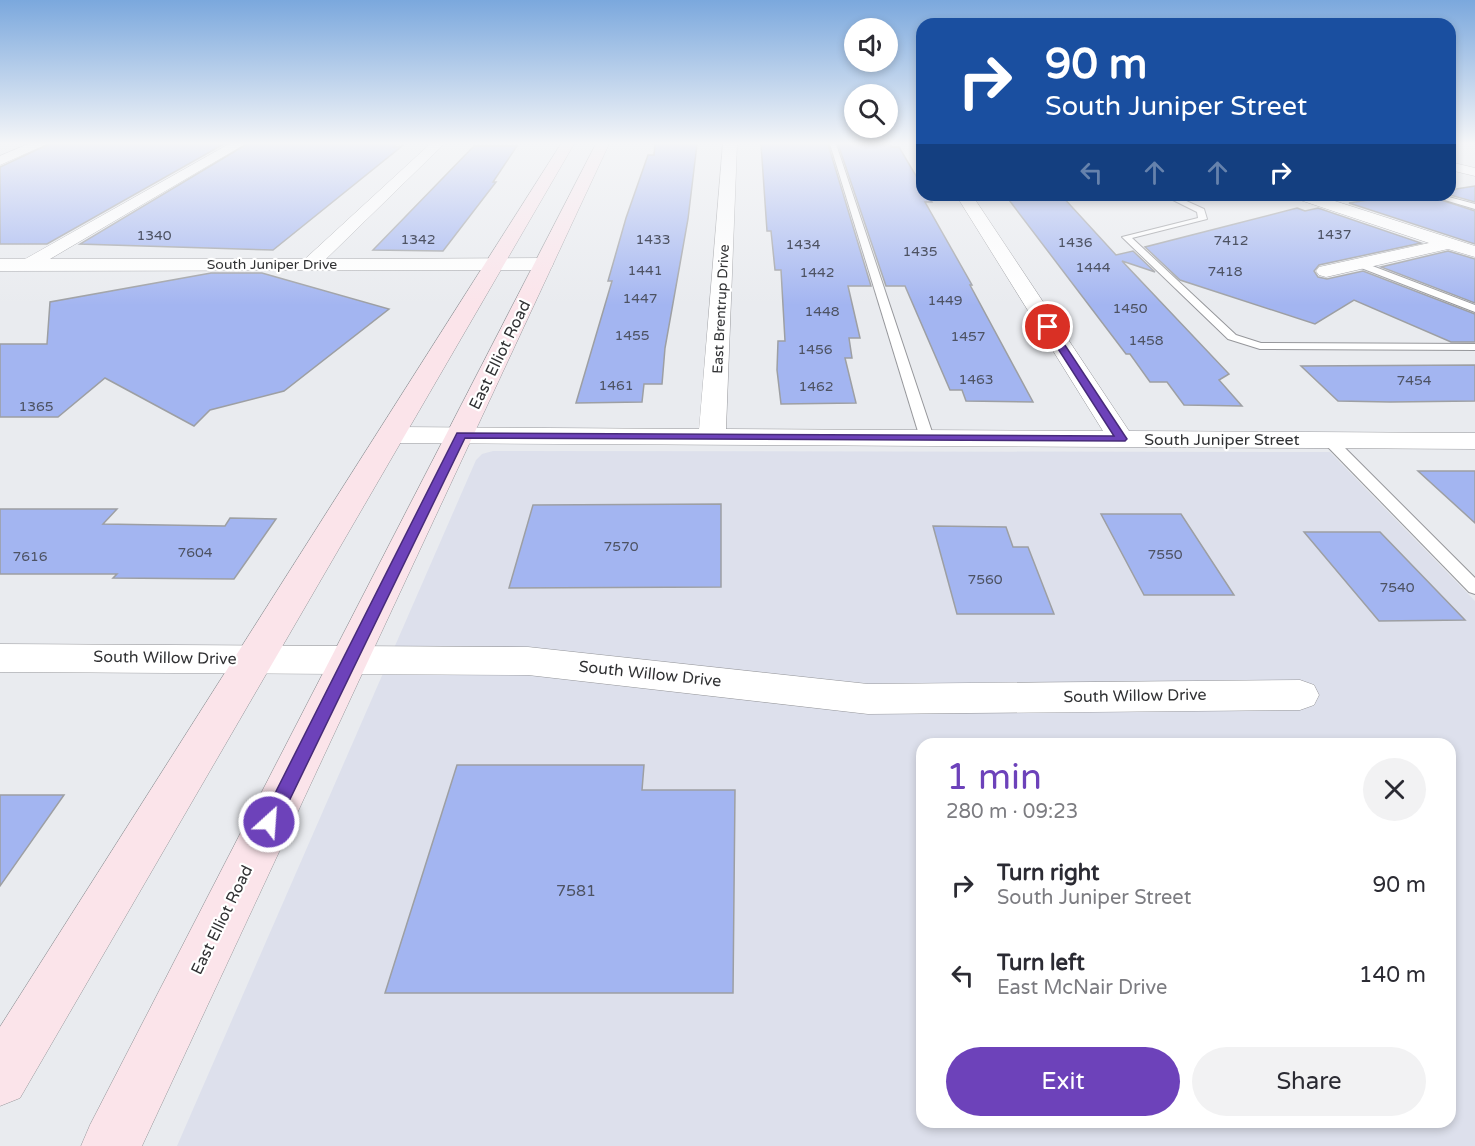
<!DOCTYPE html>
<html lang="en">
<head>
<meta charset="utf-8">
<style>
  :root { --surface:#fff; --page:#f2f2f3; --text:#2b2b33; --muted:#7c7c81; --accent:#6d42ba }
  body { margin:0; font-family:"Varela Round",sans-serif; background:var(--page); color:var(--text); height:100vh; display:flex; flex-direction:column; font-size:22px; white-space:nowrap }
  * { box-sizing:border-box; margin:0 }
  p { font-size:20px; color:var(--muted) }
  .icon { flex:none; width:33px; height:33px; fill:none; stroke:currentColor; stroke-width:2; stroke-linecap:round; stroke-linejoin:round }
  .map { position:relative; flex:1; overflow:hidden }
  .details { position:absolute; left:916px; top:738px; width:540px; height:390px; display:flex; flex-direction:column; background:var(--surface); border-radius:18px; box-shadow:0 3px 9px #0003 }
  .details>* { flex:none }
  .guide { position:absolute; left:916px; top:18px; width:540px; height:183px; border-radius:18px; box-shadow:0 3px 9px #0003; background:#1a4fa0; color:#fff; overflow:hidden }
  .fabs { position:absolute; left:844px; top:18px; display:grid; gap:12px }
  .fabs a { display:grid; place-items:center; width:54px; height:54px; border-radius:50%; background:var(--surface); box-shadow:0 3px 9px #0003; font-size:30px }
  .pin { position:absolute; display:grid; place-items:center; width:51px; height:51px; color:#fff; margin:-26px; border:3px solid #fff; border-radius:50%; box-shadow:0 2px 6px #0007 }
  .me { position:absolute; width:66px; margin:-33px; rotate:26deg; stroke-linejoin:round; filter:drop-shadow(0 0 4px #0008) }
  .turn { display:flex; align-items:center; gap:21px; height:126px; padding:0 30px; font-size:27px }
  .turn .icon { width:78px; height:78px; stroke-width:2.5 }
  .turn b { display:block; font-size:42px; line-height:51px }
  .lanes { display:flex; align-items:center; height:57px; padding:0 30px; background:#0003; justify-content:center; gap:30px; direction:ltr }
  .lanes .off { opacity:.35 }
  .round { display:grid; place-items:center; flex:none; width:63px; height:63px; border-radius:32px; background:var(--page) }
  .overview { display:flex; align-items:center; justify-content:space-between; height:102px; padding:0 30px }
  h1 { font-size:36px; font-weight:600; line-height:45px; color:var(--accent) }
  .cta { display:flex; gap:12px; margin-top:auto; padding:12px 30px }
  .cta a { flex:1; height:69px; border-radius:36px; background:var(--accent); color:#fff; font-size:24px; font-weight:600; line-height:69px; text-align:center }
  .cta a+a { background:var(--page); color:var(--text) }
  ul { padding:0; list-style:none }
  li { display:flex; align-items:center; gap:18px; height:90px; padding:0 30px }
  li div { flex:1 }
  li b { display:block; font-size:22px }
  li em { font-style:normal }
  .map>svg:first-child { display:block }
</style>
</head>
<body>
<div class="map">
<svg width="1475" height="1146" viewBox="0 0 1475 1146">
  <rect width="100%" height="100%" fill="#e9ebef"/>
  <path fill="#dde0ec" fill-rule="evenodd" d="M 493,451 L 1330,452 L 1475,601 L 1475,1146 L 177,1146 L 476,460 L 482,454 ZM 922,744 L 1450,744 L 1450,1122 L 922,1122 Z"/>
  <g fill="#a3b5f1" stroke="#9d9fa3" stroke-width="1.5">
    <polygon points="49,144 224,144 47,244 0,244 0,167"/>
    <polygon points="247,144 396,144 394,147 402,146 273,250 80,244"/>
    <polygon points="655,144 697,144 688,219 665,348 662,384 644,384 642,402 576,403 612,281 608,281 626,218 648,155 654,155"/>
    <polygon points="761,144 828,144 871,286 848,286 860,338 849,338 852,358 845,358 856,403 781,404 777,370 778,341 785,341 781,270 775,270 771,231 767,231"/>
    <polygon points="838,144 890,144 891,147 899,147 922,186 922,195 928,195 932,202 925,202 972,285 970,285 1033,402 966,401 962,390 950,390 905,286 886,286"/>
    <polygon points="474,146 517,146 493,182 496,182 443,251 373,250"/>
    <polygon points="1475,186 1475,202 1450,195 1450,190"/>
    <polygon points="1012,195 1061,195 1116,255 1133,251 1155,272 1122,261 1229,374 1219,380 1242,406 1184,405 1167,382 1150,382 1130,354 1126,354 1009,200 1016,200"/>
    <polygon points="1426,195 1475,211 1475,244 1349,203 1395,196 1404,198"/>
    <polygon points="1297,208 1305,211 1318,208 1421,243 1319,265 1314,271 1318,277 1327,279 1363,271 1475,314 1475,342 1451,342 1354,300 1315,324 1180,280 1145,247"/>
    <polygon points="1448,251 1475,259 1475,303 1381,267"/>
    <polygon points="211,273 262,273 389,309 284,391 210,410 194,426 105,378 58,417 0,417 0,344 47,344 50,302"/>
    <polygon points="1475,365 1475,401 1390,402 1338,401 1301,366"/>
    <polygon points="1418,471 1475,471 1475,523"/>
    <polygon points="721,504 721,587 509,588 533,505"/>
    <polygon points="0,509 117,509 103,524 225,526 230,518 276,519 234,579 113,578 117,574 0,574"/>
    <polygon points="1101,514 1181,514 1234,595 1144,595"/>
    <polygon points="933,526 1006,527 1013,547 1028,547 1054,614 957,614"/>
    <polygon points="1304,532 1380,532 1465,620 1379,621"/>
    <polygon points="457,765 644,765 642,790 735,790 733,993 385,993"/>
    <polygon points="0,795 64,795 0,886"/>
  </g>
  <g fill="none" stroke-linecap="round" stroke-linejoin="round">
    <defs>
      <g id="service">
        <polygon points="830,144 836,144 934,438 932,441 927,442 920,438"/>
        <polygon points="1163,195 1173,195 1204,209 1207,219 1132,238 1236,335 1261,343 1475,344 1475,350 1260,349 1228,339 1122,237 1198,218 1197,212"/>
        <polygon points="1428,195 1441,195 1475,204 1475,209"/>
        <polygon points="1356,262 1362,262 1475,305 1475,312 1356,266"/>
        <polygon points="1329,436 1334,437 1475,578 1475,594 1469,592 1324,443 1322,440"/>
      </g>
      <g id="minor">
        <polygon points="28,144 47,144 0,165 0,156"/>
        <polygon points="229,144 245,144 50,259 305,259 430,144 444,144 326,259 544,258 551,260 553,264 551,268 544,270 0,271 0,259 25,259"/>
        <polygon points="723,144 737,144 726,429 1103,431 956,195 972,195 1129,431 1475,433 1475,449 393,443 384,441 380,435 384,429 393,427 699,429"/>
        <polygon points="1450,162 1475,168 1475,176 1450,170"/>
        <polygon points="1292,195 1316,195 1475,246 1475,257 1448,249 1326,277 1319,275 1316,271 1319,267 1429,243 1294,198"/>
        <polygon points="0,644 528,647 868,684 1300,680 1314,685 1319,695 1314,705 1300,710 868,714 528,675 0,672"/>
      </g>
      <g id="secondary">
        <polygon points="561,144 574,144 20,1098 0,1106 0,1027"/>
        <polygon points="596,144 609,144 142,1146 81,1146 90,1125"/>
      </g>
    </defs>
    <use href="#service" stroke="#96979b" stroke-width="2"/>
    <use href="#minor" stroke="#96979b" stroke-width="1"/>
    <use href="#secondary" stroke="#96979b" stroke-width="1"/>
    <use href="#service" fill="#fff" fill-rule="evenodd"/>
    <use href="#minor" fill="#fff" fill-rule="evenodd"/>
    <use href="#secondary" fill="#fbe4ea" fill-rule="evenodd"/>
  </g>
  <linearGradient id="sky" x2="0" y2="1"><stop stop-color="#7ba8dd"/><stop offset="0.47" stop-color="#f5f6f8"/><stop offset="1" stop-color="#f5f6f8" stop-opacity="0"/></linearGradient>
  <rect width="1475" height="305" fill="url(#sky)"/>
  <polygon fill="#6d42ba" stroke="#472b79" stroke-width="1.5" points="1048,324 1053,327 1127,439 1125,441 465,438 276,828 269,830 263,828 260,822 263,817 457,433 1114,436 1044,327"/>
  <g text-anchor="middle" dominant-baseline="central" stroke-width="4.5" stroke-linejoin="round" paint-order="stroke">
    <g font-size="14" fill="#4d5262">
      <text x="1334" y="234">1437</text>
      <text x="154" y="235">1340</text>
      <text x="418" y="239">1342</text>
      <text x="653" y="239">1433</text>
      <text x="1231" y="240">7412</text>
      <text x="1075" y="242">1436</text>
      <text x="803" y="244">1434</text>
      <text x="920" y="251">1435</text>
      <text x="1093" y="267">1444</text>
      <text x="645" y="270">1441</text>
      <text x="1225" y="271">7418</text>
      <text x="817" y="272">1442</text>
      <text x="640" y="298">1447</text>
      <text x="945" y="300">1449</text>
      <text x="1130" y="308">1450</text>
      <text x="822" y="311">1448</text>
      <text x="632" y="335">1455</text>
      <text x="968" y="336">1457</text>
      <text x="1146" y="340">1458</text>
      <text x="815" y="349">1456</text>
      <text x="976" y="379">1463</text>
      <text x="1414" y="380">7454</text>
      <text x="616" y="385">1461</text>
      <text x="816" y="386">1462</text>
      <text x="36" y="406">1365</text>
      <text x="621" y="546">7570</text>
      <text x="195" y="552">7604</text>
      <text x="1165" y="554">7550</text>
      <text x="30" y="556">7616</text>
      <text x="985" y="579">7560</text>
      <text x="1397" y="587">7540</text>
    </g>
    <g font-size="14" fill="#303133" stroke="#fff">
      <text x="272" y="264">South Juniper Drive</text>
      <text transform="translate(721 309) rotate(-87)">East Brentrup Drive</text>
    </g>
    <g font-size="16" fill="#303133" stroke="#fff">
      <text transform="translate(500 355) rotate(-64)">East Elliot Road</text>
      <text x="1222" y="440">South Juniper Street</text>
      <text transform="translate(165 658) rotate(1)">South Willow Drive</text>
      <text transform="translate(650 674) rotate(6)">South Willow Drive</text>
      <text transform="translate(1135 696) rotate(-1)">South Willow Drive</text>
      <text transform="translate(222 920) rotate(-64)">East Elliot Road</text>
    </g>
    <g font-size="16" fill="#4d5262">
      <text x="576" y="891">7581</text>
    </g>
  </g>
</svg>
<div class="fabs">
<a><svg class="icon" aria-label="sound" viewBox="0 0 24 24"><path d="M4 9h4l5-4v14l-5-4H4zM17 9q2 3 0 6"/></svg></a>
<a><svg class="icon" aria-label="search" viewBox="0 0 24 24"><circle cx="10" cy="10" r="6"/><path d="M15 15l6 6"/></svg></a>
</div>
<div class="pin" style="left:1048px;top:327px;background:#d93025"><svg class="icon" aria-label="arrive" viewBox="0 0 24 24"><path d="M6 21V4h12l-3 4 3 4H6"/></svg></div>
<svg class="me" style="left:269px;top:822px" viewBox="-20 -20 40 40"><circle r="17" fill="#6d42ba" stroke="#fff" stroke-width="3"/><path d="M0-11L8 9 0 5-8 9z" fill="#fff"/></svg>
<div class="guide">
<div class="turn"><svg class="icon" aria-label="right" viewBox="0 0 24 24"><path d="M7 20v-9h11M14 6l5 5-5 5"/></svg><div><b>90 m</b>South Juniper Street</div></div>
<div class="lanes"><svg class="icon off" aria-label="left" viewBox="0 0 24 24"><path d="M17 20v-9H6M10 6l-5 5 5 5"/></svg><svg class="icon off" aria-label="ahead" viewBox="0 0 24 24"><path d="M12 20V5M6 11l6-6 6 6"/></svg><svg class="icon off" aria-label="ahead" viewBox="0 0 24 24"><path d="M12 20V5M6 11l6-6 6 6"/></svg><svg class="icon" aria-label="right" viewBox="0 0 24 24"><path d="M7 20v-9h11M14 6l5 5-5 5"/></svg></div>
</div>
<section class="details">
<div class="overview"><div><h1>1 min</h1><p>280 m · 09:23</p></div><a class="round"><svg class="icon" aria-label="close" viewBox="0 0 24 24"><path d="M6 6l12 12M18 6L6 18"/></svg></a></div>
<ul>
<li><svg class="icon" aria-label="right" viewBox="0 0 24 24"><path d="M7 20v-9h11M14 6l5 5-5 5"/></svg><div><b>Turn right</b><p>South Juniper Street</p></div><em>90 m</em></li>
<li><svg class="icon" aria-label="left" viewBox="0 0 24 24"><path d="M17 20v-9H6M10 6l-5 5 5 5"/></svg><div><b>Turn left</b><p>East McNair Drive</p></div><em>140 m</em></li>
</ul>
<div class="cta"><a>Exit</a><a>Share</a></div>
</section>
</div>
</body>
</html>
